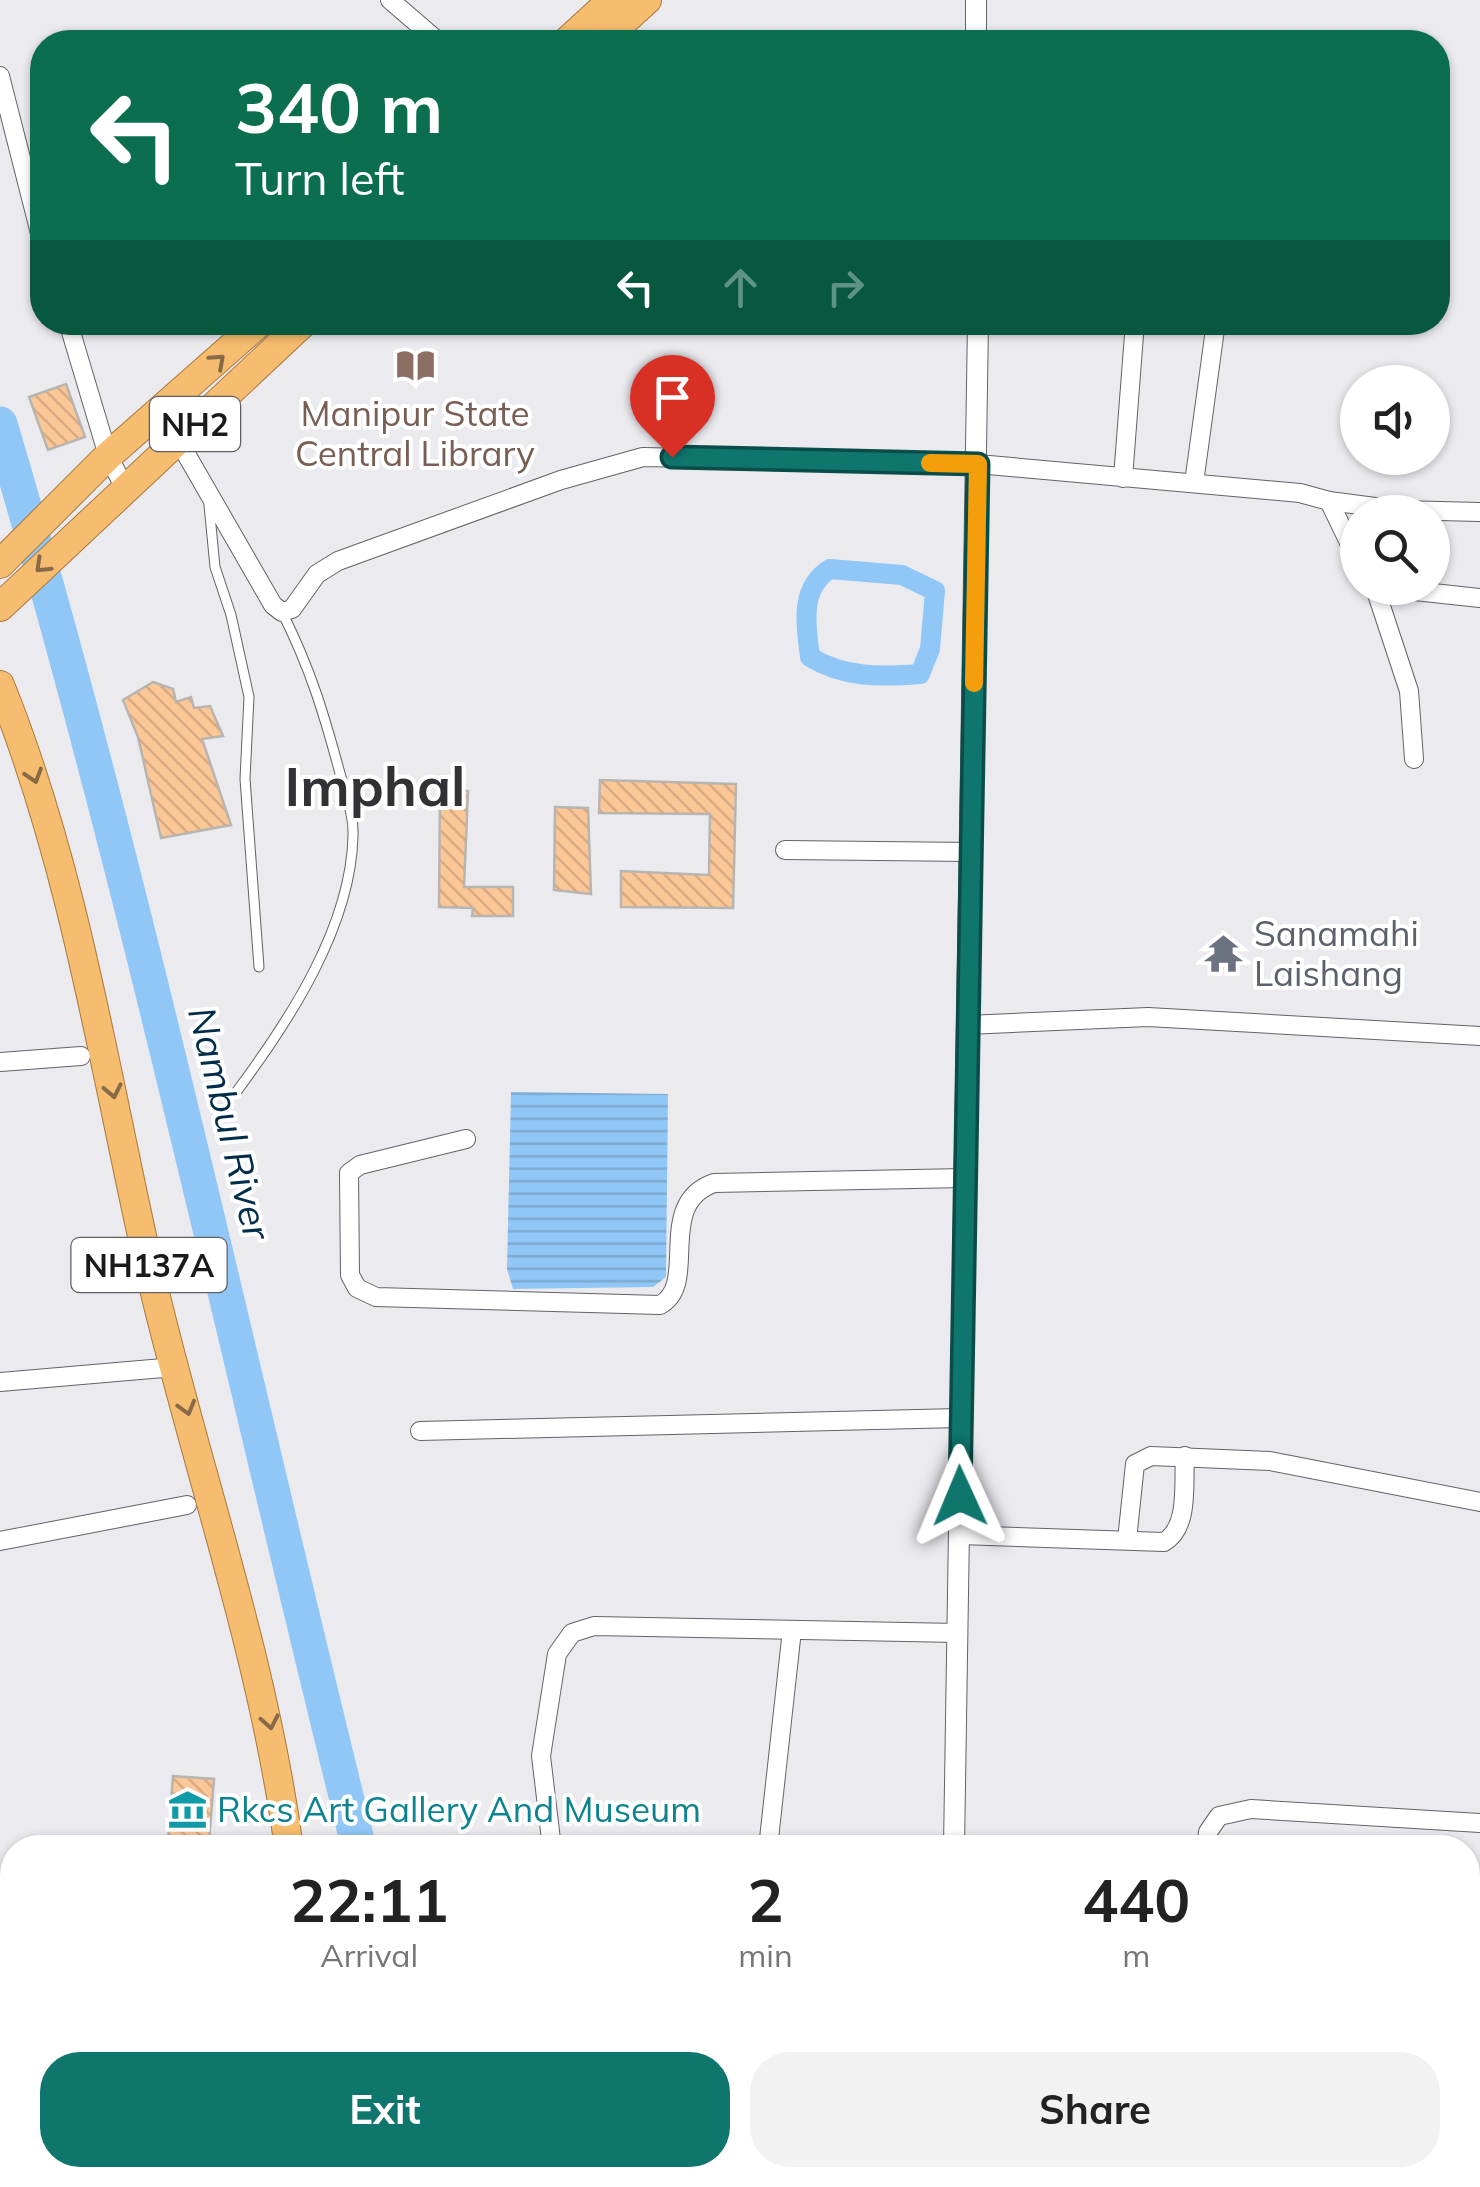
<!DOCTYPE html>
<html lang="en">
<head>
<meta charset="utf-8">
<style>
  :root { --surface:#fff; --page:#f2f2f2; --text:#222; --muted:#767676; --accent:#0f766e }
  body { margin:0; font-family:Mulish,sans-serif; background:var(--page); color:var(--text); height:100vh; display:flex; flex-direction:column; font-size:38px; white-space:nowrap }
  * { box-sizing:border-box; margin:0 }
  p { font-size:32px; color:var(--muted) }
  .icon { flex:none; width:55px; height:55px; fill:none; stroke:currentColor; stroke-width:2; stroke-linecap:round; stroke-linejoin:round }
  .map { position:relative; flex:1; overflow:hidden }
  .details { position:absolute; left:0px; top:1835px; width:1480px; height:352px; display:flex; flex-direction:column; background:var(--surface); border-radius:40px 40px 0 0; box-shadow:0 2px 8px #0004 }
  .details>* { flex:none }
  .banner { position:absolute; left:30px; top:30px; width:1420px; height:305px; border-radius:40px; box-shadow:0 2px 8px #0004; background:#0b6e4f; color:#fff; overflow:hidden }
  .buttons { position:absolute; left:1340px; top:365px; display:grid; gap:20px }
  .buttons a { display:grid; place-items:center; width:110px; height:110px; border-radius:50%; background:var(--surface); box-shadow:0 2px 8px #0004; font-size:50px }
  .pin { position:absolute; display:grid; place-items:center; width:85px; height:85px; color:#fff; margin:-102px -42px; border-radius:50% 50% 50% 0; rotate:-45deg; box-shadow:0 0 10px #0007 }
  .pin .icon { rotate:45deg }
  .me { position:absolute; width:110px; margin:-55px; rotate:359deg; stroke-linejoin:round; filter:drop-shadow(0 0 8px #0008) }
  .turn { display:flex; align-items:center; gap:35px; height:210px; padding:0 40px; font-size:45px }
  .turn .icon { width:130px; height:130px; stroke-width:2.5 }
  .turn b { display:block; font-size:70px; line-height:85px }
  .lanes { display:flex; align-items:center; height:95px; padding:0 40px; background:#0003; justify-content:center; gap:50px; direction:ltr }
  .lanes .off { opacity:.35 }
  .eta { display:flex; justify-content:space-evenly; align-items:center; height:170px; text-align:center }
  .eta b { font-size:60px; font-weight:700; line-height:70px }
  .action { display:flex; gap:20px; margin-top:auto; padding:20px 40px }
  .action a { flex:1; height:115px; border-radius:40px; background:var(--accent); color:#fff; font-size:40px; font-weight:700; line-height:115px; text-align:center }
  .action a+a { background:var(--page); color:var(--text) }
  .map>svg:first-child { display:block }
</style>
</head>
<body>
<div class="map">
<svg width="1480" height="2187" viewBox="0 0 1480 2187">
  <defs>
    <pattern id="water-rules" width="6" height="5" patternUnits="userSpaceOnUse" patternTransform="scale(2.5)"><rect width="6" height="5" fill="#91c7f6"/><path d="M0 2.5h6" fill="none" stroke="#7caad2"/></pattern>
    <pattern id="building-back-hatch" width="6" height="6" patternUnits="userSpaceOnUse" patternTransform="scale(2.5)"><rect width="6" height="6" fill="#fcc797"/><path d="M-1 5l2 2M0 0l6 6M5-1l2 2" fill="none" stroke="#d7aa82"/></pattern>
  </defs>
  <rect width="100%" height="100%" fill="#ebeaef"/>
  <polygon fill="url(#water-rules)" points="511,1092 668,1094 666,1277 653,1287 513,1289 507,1269"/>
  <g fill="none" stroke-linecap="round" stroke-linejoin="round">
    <path stroke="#91c7f6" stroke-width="20" d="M 830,569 L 902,575 L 935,591 L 930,649 L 920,674 C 881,677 844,678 810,657 C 806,626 799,588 830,569 Z"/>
    <g stroke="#91c7f6" stroke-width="35">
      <path d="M 0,424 C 140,894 240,1373 359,1848"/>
      <polyline points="442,2175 445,2187"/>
    </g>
  </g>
  <g fill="url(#building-back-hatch)" stroke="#b8b4b0" stroke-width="2.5">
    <polygon points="66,384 85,437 48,450 29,397"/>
    <polygon points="153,682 173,689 176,702 191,697 194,708 210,706 223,736 202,739 231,825 161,838 138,737 123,700"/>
    <polygon points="600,780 736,784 733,908 621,907 621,871 709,875 710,814 599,813"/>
    <polygon points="440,791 468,791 464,887 513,887 513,916 472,916 473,908 439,907"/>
    <polygon points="555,807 588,808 591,894 554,890"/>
    <polygon points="173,1776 214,1779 209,1842 168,1839"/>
  </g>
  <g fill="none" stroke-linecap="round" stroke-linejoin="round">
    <defs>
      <g id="service">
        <polyline points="209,505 215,567 231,615 249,697 245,779 259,967"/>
        <path d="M 237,1091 C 289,1021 351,927 353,836 C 354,816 346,796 341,777 C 324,714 311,670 282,612"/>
      </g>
      <g id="minor">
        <polyline points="390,0 439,42"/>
        <polyline points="0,76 42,241"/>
        <polyline points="68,322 108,456 125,488"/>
        <polyline points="178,440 273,605 282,612 292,609 317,574 338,561 561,480 643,457 978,464 1300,493 1329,501 1358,561"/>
        <polyline points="1123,478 1135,322"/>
        <polyline points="1194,483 1216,322"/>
        <polyline points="1329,501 1398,510 1480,512"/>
        <polyline points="1375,588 1409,691 1414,759"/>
        <polyline points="1387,588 1480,598"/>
        <polyline points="785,850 971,852"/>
        <polyline points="967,1025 1148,1017 1480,1036"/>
        <polyline points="0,1062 81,1056"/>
        <path d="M 466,1139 L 360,1165 L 349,1173 L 350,1275 L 357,1288 L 376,1297 L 660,1305 C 700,1284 654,1204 714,1183 L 965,1178"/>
        <polyline points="0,1382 175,1367"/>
        <polyline points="420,1431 959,1418"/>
        <path d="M 960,1535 L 1164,1542 C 1190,1527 1183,1483 1185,1456"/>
        <polyline points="1127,1540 1135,1464 1151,1456 1270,1461 1480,1502"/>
        <polyline points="0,1541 187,1505"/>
        <polyline points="552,1848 541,1756 557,1654 572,1633 594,1626 958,1633"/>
        <polyline points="768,1848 792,1630"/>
        <polyline points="1206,1848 1208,1832 1219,1816 1251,1809 1480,1823"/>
        <polyline points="0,1891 4,1891"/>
        <polyline points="0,2047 12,2046"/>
        <polyline points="505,2175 507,2187"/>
        <polyline points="915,2175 915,2187"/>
      </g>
      <g id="tertiary">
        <polyline points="976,0 976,42"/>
        <polyline points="954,1848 978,322"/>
        <polyline points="1468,2081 1480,2081"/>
      </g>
      <g id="trunk">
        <polyline points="566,42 612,0"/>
        <polyline points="601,42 647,0"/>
        <polyline points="0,564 108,456 260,322"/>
        <polyline points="0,607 304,322"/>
        <path d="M 0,685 C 76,874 105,1075 150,1272 C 195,1466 262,1649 289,1848"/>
        <polyline points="346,2175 349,2187"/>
      </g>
    </defs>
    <use href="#service" stroke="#636266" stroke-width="11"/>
    <use href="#minor" stroke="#636266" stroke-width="20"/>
    <use href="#tertiary" stroke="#636266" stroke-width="22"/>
    <use href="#trunk" stroke="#a8783b" stroke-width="30"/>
    <use href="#service" stroke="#fff" stroke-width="9"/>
    <use href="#minor" stroke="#fff" stroke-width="18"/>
    <use href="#tertiary" stroke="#fff" stroke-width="20"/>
    <use href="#trunk" stroke="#f6bc6f" stroke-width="28"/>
  </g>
  <defs><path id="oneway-chevron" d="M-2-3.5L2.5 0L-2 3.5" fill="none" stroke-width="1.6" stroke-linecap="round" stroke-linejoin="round" transform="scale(2.5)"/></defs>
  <g stroke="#886b46">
    <use href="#oneway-chevron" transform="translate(218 361) rotate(-42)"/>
    <use href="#oneway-chevron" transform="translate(42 566) rotate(136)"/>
    <use href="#oneway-chevron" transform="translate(34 776) rotate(73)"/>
    <use href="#oneway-chevron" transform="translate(113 1091) rotate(78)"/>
    <use href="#oneway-chevron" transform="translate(187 1408) rotate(74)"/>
    <use href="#oneway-chevron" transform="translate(270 1722) rotate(79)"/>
  </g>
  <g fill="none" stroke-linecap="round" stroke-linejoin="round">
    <defs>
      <polyline id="route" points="672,457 978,464 960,1496"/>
    </defs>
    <use href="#route" stroke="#0a4d48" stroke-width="25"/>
    <use href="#route" stroke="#0f766e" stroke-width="18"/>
    <polyline stroke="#f59e0b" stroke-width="18" points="930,463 978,464 974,683"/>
  </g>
  <defs>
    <symbol id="library-bare" viewBox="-9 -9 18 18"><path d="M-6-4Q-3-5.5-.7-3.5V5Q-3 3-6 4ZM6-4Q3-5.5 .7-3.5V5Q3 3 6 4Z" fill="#8d6e63" stroke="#fff" stroke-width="2.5" paint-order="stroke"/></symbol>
    <symbol id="temple-bare" viewBox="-9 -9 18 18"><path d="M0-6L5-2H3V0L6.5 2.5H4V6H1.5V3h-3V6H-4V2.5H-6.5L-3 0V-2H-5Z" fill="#6b7280" stroke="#fff" stroke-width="2.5" paint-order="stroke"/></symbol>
    <symbol id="museum-bare" viewBox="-9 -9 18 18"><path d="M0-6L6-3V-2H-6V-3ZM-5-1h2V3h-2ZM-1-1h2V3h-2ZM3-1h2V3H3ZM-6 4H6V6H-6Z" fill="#0f9aa8" stroke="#fff" stroke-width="2.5" paint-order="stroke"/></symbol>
  </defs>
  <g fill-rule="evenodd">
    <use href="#library-bare" x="388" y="338" width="55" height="55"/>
    <use href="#temple-bare" x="1196" y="926" width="55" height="55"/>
    <use href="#museum-bare" x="160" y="1782" width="55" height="55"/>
  </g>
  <g text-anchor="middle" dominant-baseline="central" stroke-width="8" stroke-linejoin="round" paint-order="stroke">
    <g fill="#fff" stroke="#5f5f60" stroke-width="2.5">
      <rect x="150" y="397" width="90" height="54" rx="8"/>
      <rect x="71.5" y="1238" width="155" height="54" rx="8"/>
    </g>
    <g font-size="32" font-weight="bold" fill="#1a1a1c">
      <text x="195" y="424">NH2</text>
      <text x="149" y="1265">NH137A</text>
    </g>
    <g font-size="35" fill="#785e54" stroke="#fff">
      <text x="415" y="413">Manipur State<tspan x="415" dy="40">Central Library</tspan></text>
    </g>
    <g font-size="35" fill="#5b616d" stroke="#fff" text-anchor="start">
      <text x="1254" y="933">Sanamahi<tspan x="1254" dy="40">Laishang</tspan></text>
    </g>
    <g font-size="35" fill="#0d838f" stroke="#fff" text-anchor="start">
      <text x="217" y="1809">Rkcs Art Gallery And Museum</text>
    </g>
    <g font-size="38" font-style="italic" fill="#012c4a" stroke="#fff">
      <text transform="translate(230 1123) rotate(76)">Nambul River</text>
    </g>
    <g font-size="55" font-weight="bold" fill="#323135" stroke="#fff">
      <text x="375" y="785">Imphal</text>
    </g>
  </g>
</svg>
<div class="buttons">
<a><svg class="icon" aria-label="sound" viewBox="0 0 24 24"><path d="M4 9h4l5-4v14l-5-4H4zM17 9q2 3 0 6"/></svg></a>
<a><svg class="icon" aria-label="search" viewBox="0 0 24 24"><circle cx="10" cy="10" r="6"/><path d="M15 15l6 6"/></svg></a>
</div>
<div class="pin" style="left:672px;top:457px;background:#d93025"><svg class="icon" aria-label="arrive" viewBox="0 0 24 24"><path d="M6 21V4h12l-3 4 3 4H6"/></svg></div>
<svg class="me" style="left:960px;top:1496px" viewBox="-20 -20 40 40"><path d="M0-17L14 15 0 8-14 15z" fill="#0f766e" stroke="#fff" stroke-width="4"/></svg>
<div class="banner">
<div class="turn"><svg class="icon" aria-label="left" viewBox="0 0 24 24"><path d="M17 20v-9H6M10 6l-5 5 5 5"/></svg><div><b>340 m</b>Turn left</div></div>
<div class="lanes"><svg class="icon" aria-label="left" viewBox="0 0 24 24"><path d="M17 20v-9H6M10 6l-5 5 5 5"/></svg><svg class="icon off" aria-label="ahead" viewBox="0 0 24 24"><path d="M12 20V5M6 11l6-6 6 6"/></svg><svg class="icon off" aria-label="right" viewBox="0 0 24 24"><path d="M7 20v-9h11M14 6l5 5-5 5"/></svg></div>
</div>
<section class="details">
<div class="eta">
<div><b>22:11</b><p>Arrival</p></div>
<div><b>2</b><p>min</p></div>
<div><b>440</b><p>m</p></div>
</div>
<div class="action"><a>Exit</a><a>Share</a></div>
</section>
</div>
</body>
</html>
